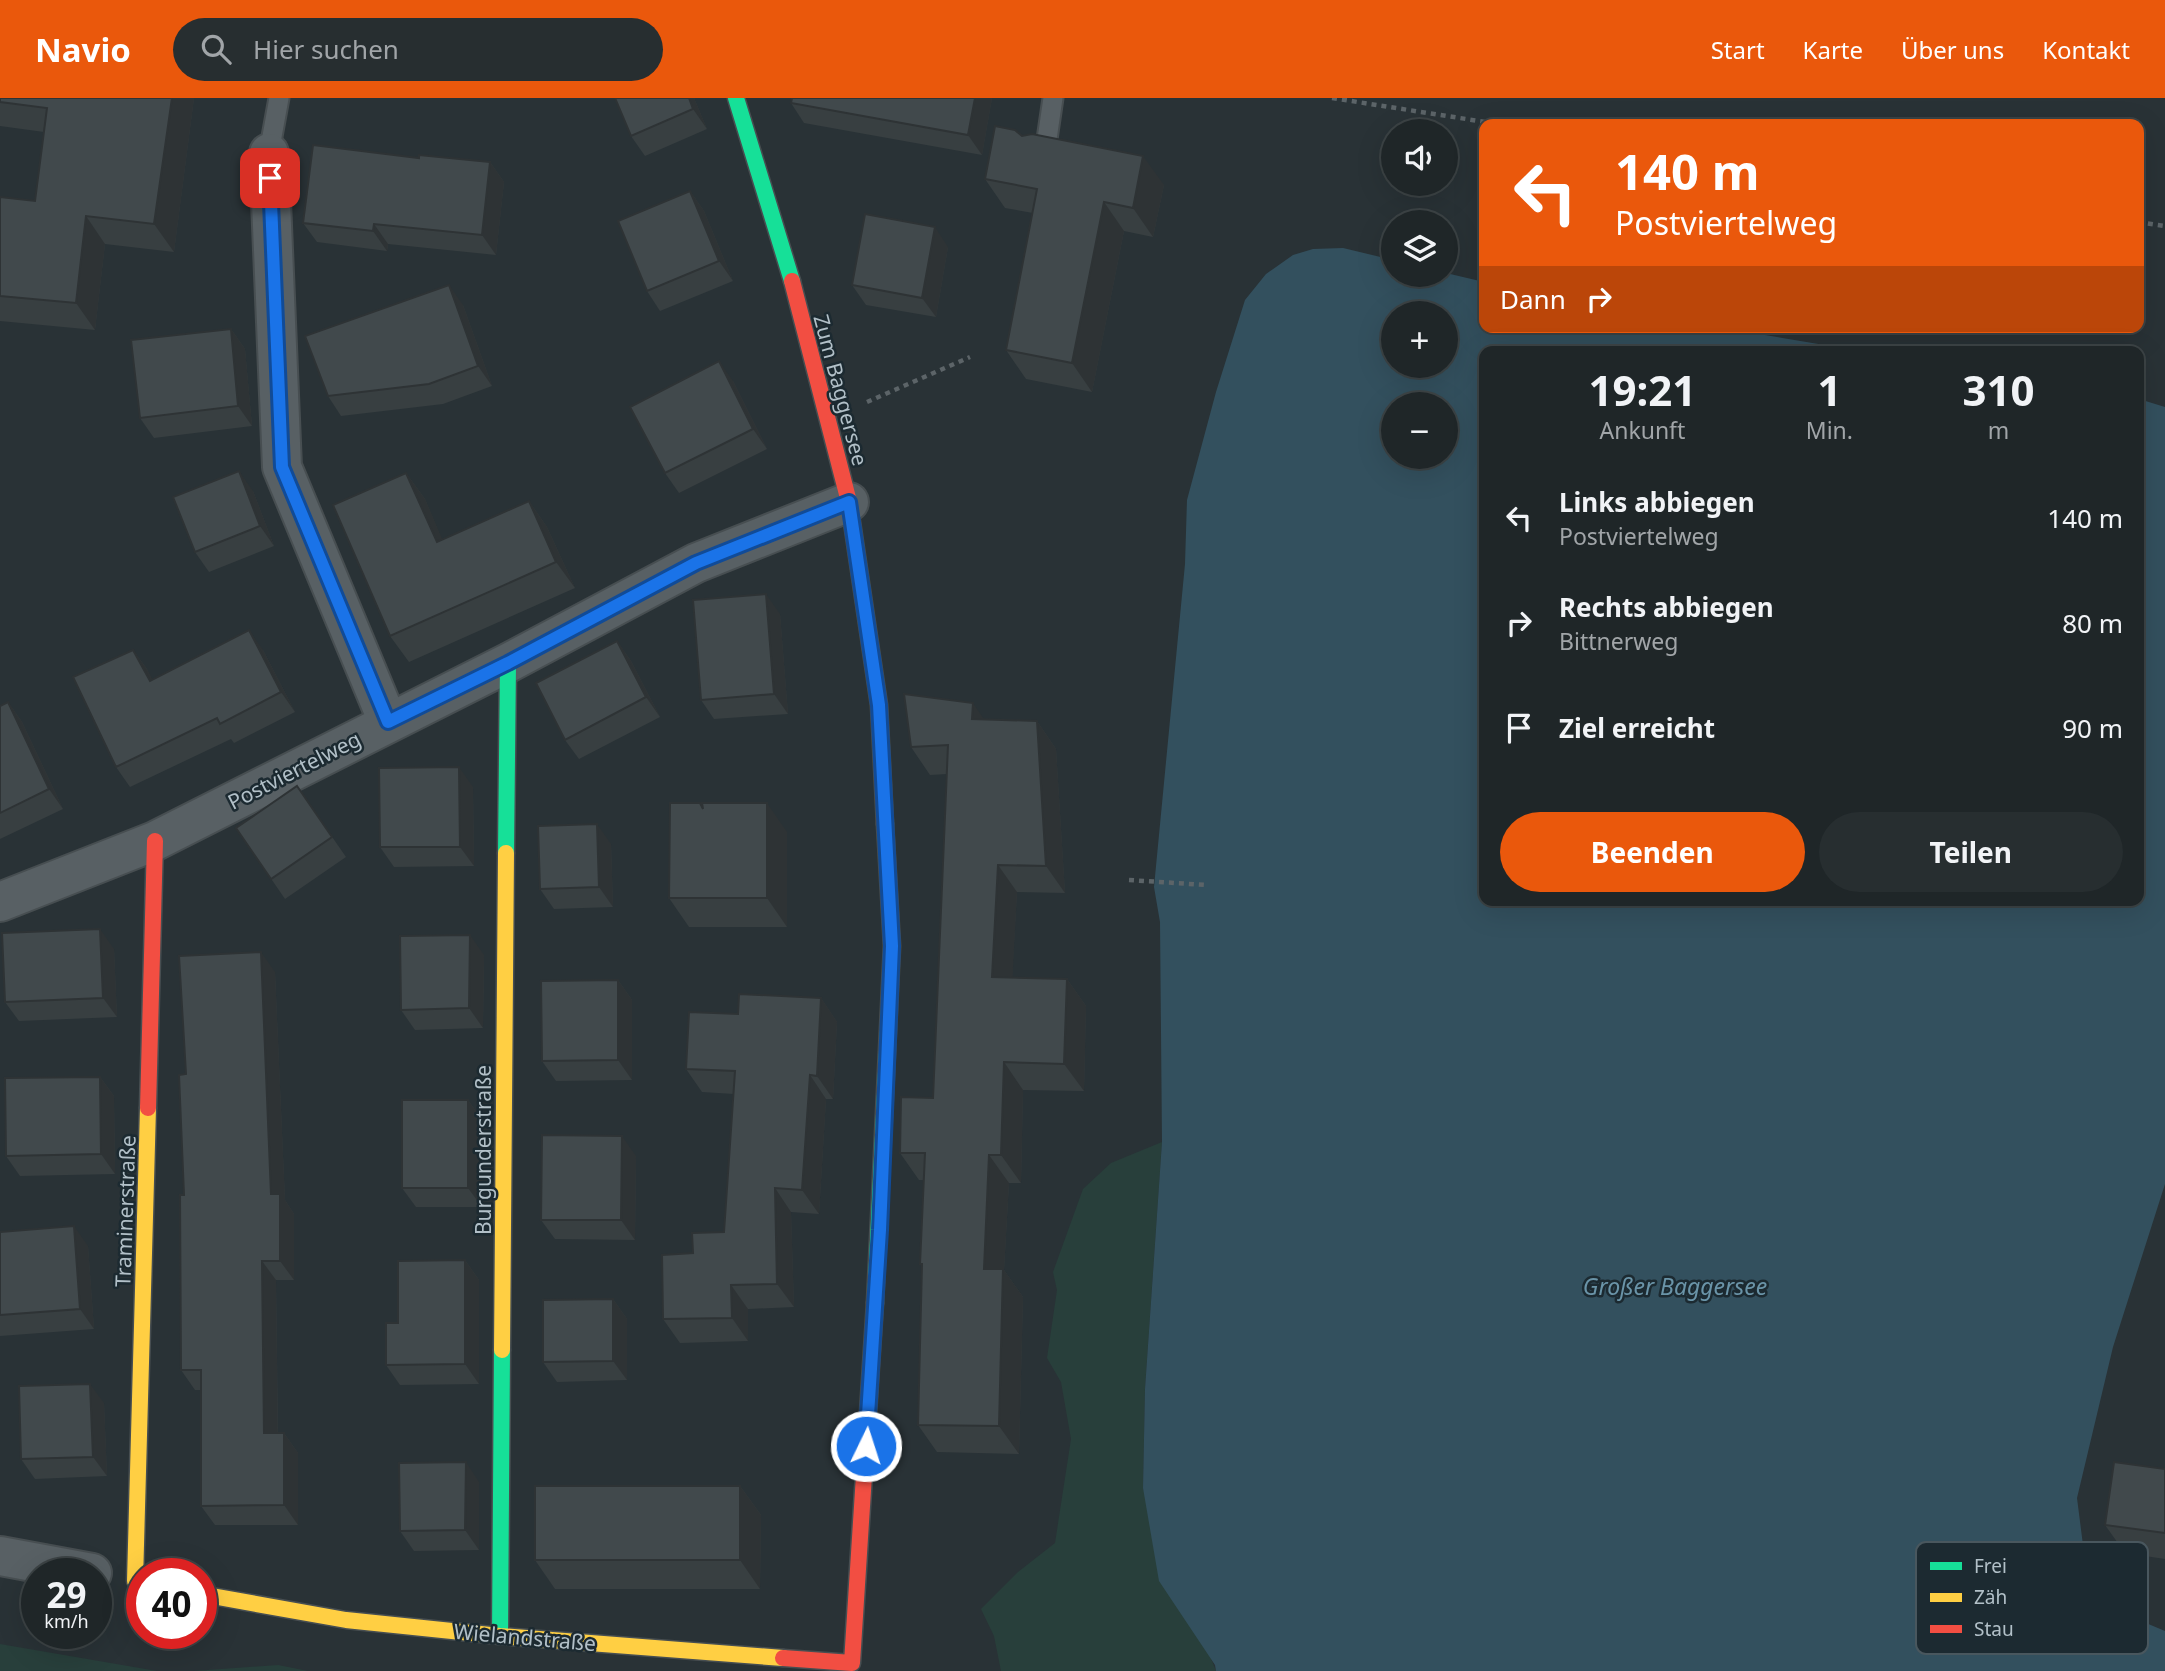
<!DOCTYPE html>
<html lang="de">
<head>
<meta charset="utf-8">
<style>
  :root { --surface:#1f2628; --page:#272e30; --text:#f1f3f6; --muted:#a1a5a8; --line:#3c4345; --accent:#ea580c }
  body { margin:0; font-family:"Noto Sans",sans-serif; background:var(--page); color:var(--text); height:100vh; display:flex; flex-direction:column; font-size:26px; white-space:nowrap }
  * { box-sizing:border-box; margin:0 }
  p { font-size:23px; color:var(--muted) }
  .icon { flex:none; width:38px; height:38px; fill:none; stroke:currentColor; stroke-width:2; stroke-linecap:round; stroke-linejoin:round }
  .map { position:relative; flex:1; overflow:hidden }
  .drawer { position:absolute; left:1479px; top:248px; width:665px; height:560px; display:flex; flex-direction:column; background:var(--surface); border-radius:14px; box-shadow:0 7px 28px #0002,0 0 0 2px var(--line) }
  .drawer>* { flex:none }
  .hud { position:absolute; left:1479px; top:21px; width:665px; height:214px; border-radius:14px; box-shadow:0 7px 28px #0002,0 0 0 2px var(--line); background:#ea580c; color:#fff; overflow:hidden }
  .tools { position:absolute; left:1381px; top:21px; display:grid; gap:14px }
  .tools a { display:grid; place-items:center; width:77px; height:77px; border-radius:50%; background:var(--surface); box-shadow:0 7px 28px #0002,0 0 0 2px var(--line); font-size:35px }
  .speed { position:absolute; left:21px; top:1460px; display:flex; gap:14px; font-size:35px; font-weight:700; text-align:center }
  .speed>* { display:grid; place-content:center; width:91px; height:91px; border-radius:50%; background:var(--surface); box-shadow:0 7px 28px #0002,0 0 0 2px var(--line); line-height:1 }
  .speed small { font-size:18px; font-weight:400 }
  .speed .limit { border:10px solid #d22; background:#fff; color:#111 }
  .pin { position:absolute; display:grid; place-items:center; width:60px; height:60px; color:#fff; margin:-30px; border-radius:14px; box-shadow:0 4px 10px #0006 }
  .me { position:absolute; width:77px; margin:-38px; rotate:4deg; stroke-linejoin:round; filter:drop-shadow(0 0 5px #0008) }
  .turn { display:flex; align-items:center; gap:24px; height:147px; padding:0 21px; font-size:32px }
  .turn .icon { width:91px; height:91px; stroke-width:2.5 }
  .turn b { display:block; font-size:49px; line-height:60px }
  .then { display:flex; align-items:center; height:66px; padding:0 21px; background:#0003; gap:14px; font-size:26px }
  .eta { display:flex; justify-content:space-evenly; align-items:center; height:119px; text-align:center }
  .eta b { font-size:42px; font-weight:700; line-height:49px }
  .cta { display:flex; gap:14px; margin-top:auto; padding:14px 21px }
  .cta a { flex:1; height:80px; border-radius:42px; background:var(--accent); color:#fff; font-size:28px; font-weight:700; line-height:80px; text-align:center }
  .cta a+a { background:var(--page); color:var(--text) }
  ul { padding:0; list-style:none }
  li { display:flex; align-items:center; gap:21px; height:105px; padding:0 21px }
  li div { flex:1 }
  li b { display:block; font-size:26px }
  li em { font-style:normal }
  header { display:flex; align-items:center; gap:42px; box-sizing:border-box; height:98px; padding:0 35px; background:var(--accent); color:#fff }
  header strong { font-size:33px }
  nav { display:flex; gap:38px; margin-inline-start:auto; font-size:24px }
  .search { width:490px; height:63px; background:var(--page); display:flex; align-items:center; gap:18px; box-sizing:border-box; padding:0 24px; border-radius:38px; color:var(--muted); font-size:26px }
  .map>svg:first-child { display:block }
</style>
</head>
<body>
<header>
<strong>Navio</strong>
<div class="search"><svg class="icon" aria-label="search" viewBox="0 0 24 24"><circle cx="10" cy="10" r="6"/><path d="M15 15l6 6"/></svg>Hier suchen</div>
<nav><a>Start</a><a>Karte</a><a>Über uns</a><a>Kontakt</a></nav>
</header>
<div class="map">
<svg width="2165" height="1573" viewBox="0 0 2165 1573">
  <rect width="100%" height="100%" fill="#293236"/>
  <g fill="#283f3b">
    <polygon points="1162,1044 1145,1291 1143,1390 1216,1573 1001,1573 994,1538 981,1511 1018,1474 1055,1445 1071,1341 1061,1284 1047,1260 1057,1192 1053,1174 1083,1091 1111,1065"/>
    <polygon points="0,1546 157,1573 0,1573"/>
    <polygon points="278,1567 308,1573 193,1573"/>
  </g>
  <path fill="#33505e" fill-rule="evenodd" d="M 1343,150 L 1393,162 L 1393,177 L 1446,177 L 1446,175 L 1484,184 L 1484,229 L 1717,229 L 1866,254 L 1484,254 L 1484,803 L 2138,803 L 2139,301 L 2165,309 L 2165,1086 L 2113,1249 L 2077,1400 L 2084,1455 L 2115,1512 L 2165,1533 L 2165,1573 L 1216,1573 L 1215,1567 L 1159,1483 L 1143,1390 L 1145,1291 L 1162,1044 L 1160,824 L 1154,789 L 1185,466 L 1187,402 L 1216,294 L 1245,202 L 1266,176 L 1293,157 L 1313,151 ZM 1393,215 L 1446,215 L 1446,268 L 1393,268 ZM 1393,306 L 1446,306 L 1446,359 L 1393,359 Z"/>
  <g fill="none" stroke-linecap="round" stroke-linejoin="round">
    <defs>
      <g id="lane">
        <polyline points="269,55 279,0"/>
        <polyline points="1045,55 1053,0"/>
      </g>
      <g id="street">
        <polyline points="269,55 282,369 388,624"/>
        <polyline points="0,804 155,743 508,565 696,465 849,404"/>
        <polyline points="0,1458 92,1475"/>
      </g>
      <g id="fast">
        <polyline points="736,0 792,183"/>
        <polyline points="506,755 508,565"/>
        <polyline points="875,1205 892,848 885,726"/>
        <polyline points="500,1538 502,1252"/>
      </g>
      <g id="slow">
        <polyline points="502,1252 506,755"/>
        <polyline points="135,1483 148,1010"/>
        <polyline points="201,1496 346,1522 500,1538 783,1560"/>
      </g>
      <g id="jam">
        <polyline points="792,183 849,404 879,607 885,726"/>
        <polyline points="148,1010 155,743"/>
        <polyline points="783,1560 852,1565 875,1205"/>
      </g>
    </defs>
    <use href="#lane" stroke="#474e51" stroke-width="23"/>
    <use href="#street" stroke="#474e51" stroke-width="42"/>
    <use href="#fast" stroke="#474e51" stroke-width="19"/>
    <use href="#slow" stroke="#474e51" stroke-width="19"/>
    <use href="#jam" stroke="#474e51" stroke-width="19"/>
    <g stroke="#5c6468" stroke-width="4.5" stroke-dasharray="5 5" stroke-linecap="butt">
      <polyline points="1332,0 1498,26"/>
      <polyline points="2138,124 2165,128"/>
      <polyline points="867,304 970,259"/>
      <polyline points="1129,782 1206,787"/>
    </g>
    <use href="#lane" stroke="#586064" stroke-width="19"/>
    <use href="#street" stroke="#586064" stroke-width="38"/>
    <use href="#fast" stroke="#16e098" stroke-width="16"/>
    <use href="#slow" stroke="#ffcf43" stroke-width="16"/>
    <use href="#jam" stroke="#f24e42" stroke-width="16"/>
  </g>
  <g fill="#383f41">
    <polygon points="0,0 194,0 174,154 105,146 95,232 0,223 0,99 35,103 44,34 0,28"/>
    <polygon points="694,0 707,31 645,58 631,38"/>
    <polygon points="792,0 992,0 982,57 804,25 791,5"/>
    <polygon points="1022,38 1164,87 1153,139 1124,133 1092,294 1026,281 1006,252 1033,115 1005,110 985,81"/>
    <polygon points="419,60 490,64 504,84 496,157 388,146 387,153 317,144 303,125"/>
    <polygon points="690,93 704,113 733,183 660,213 647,193"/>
    <polygon points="948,149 936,219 866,207 852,187"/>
    <polygon points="463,207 492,288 443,306 341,318 328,298"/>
    <polygon points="231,231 245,251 252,328 154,340 140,320"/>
    <polygon points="733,283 767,351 679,395 665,375"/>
    <polygon points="406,375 425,401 442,442 529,403 547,429 575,490 409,564 390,538"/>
    <polygon points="253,393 274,448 209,474 195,454"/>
    <polygon points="780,516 788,616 714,621 701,602"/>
    <polygon points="617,543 631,563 660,619 579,661 565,642"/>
    <polygon points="133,552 147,571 152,582 263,552 295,614 234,645 231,641 130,689 116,669"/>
    <polygon points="8,604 22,624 63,711 0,741 0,608"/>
    <polygon points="984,622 1037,623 1056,651 1065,795 1017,794 1012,880 1067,881 1086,908 1084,993 1023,992 1021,1085 1009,1085 1004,1172 1023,1199 1019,1356 937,1354 918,1327 922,1169 920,1166 924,1082 919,1082 900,1055 933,1000 947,676 930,677 911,649"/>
    <polygon points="297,688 346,759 285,801 236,730"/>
    <polygon points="473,689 474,768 394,769 380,749"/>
    <polygon points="703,709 787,734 787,829 689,829 669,800"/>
    <polygon points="611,746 613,809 554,811 540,791"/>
    <polygon points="114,851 117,919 19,923 5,904"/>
    <polygon points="484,857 483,930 415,932 401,912"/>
    <polygon points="275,874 285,1102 294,1116 294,1182 276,1182 278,1335 284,1335 298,1355 298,1427 215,1427 201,1408 201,1292 195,1292 181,1272 186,976"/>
    <polygon points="618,882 632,902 632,982 556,983 542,963"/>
    <polygon points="821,900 837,924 833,1001 826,1001 819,1116 791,1114 794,1209 748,1211 748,1243 680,1245 663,1221 693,1155 724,1134 734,996 702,994 686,971 738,916"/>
    <polygon points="100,979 114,998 115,1076 20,1078 6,1058"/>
    <polygon points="468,1002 482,1022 482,1109 416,1109 402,1090"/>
    <polygon points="636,1058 635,1142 555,1141 541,1122"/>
    <polygon points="0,1134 88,1148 94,1231 0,1238"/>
    <polygon points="465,1162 479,1182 479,1286 400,1287 386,1267 398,1225"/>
    <polygon points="613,1201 627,1221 627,1282 557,1284 543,1264"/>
    <polygon points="104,1305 107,1378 35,1381 21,1361"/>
    <polygon points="2165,1371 2165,1461 2125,1455 2105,1427"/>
    <polygon points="479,1384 479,1452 414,1453 400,1433"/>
    <polygon points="740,1388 761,1417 760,1491 555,1491 535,1462"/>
  </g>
  <g fill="#2e3335">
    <polygon points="172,0 194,0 174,154 154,126"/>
    <polygon points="689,0 694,0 707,31 693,11"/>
    <polygon points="975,0 992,0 982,57 968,37"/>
    <polygon points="1143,58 1164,87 1153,139 1133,110"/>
    <polygon points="490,64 504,84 496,157 482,137"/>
    <polygon points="690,93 704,113 733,183 719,163"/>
    <polygon points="1104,104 1124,133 1092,294 1072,265"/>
    <polygon points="86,118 105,146 95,232 76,205"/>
    <polygon points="374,126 388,146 387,153 373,133"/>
    <polygon points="935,129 948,149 936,219 922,200"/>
    <polygon points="449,187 463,207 492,288 478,268"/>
    <polygon points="231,231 245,251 252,328 238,308"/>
    <polygon points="719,263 733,283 767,351 753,331"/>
    <polygon points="239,373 253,393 274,448 260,428"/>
    <polygon points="406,375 425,401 455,471 437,444"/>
    <polygon points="529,403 547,429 575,490 556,464"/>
    <polygon points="766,496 780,516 788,616 774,596"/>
    <polygon points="249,532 263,552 295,614 281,594"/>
    <polygon points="617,543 631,563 660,619 646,599"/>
    <polygon points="133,552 147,571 164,603 150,583"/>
    <polygon points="8,604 22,624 63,711 49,691"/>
    <polygon points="973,605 992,633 972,621"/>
    <polygon points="1037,623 1056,651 1065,795 1046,768"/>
    <polygon points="459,669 473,689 474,768 460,749"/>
    <polygon points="767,705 787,734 787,829 767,800"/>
    <polygon points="597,726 611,746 613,809 599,789"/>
    <polygon points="998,767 1017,794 1011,907 992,879"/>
    <polygon points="100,831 114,851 117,919 103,900"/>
    <polygon points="470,837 484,857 483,930 469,910"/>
    <polygon points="261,854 275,874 285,1102 294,1116 294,1182 280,1163 271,1096"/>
    <polygon points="1067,881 1086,908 1084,993 1064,966"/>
    <polygon points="618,882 632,902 632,982 618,962"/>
    <polygon points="821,900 837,924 833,1001 817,978"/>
    <polygon points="1004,964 1023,992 1021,1085 1001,1057"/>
    <polygon points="810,977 826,1001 819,1116 802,1092"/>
    <polygon points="100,979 114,998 115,1076 101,1056"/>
    <polygon points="468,1002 482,1022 482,1109 468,1090"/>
    <polygon points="622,1038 636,1058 635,1142 621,1122"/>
    <polygon points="989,1057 1009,1085 1004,1172 1023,1199 1019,1356 999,1328 984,1171"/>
    <polygon points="775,1090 791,1114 794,1209 777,1186"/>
    <polygon points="74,1128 88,1148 94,1231 80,1211"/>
    <polygon points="465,1162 479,1182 479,1286 465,1266"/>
    <polygon points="262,1163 276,1182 278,1355 264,1335"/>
    <polygon points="731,1187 748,1211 748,1243 732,1220"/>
    <polygon points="613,1201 627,1221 627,1282 613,1263"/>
    <polygon points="90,1286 104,1305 107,1378 93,1359"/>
    <polygon points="284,1335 298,1355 298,1427 284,1407"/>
    <polygon points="466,1364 479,1384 479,1452 465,1432"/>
    <polygon points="740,1388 761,1417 760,1491 740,1462"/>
  </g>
  <g fill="#41494c" stroke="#2e3335" stroke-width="2">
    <polygon points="0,0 172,0 154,126 86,118 76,205 0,198 0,99 35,103 47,10 0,4"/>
    <polygon points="615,0 689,0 693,11 631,38"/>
    <polygon points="792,0 975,0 968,37 791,5"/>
    <polygon points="995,28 1015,32 1022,38 1032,36 1143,58 1133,110 1104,104 1072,265 1006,252 1037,91 985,81"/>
    <polygon points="313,47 419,60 419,57 490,64 482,137 374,126 373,133 303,125"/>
    <polygon points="690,93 719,163 647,193 618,123"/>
    <polygon points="865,116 935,129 922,200 852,187"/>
    <polygon points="449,187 478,268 429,286 328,298 305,238"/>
    <polygon points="231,231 238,308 140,320 131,242"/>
    <polygon points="719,263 753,331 665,375 630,309"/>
    <polygon points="239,373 260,428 195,454 173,399"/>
    <polygon points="406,375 437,444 529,403 556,464 390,538 333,407"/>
    <polygon points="766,496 774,596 701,602 693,502"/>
    <polygon points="249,532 281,594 220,626 217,620 116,669 73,579 133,552 150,583"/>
    <polygon points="617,543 646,599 565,642 536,585"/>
    <polygon points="904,596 973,605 972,621 1037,623 1046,768 998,767 992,879 1067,881 1064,966 1004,964 1001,1057 989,1057 984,1171 1003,1171 999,1328 918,1327 922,1166 920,1166 925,1055 900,1055 901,999 933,1000 948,647 911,649"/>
    <polygon points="8,604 49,691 0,715 0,608"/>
    <polygon points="459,669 460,749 380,749 379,670"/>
    <polygon points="297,688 332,739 271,781 236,730"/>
    <polygon points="670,705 700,705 703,711 702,705 767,705 767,800 669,800"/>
    <polygon points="597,726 599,789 540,791 538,728"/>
    <polygon points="100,831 103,900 5,904 2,835"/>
    <polygon points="470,837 469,910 401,912 400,838"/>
    <polygon points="261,854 271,1096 280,1096 280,1163 262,1163 264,1335 284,1335 284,1407 201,1408 201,1272 181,1272 180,1097 184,1097 179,977 186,976 179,858"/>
    <polygon points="618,882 618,962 542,963 541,883"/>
    <polygon points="739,896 821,900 817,978 810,977 802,1092 775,1090 777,1186 731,1187 732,1220 663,1221 662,1157 693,1155 692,1135 724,1134 735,973 686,971 689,914 738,916"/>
    <polygon points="100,979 101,1056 6,1058 5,980"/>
    <rect x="402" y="1002" width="66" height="88"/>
    <polygon points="542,1037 622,1038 621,1122 541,1122"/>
    <polygon points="74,1128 80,1211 0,1217 0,1134"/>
    <polygon points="465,1162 465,1266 386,1267 386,1225 398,1225 398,1163"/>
    <polygon points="613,1201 613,1263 543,1264 543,1202"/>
    <polygon points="90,1286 93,1359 21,1361 19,1288"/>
    <polygon points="466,1364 465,1432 400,1433 399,1365"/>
    <polygon points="2114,1364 2165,1371 2165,1435 2105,1427"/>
    <rect x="535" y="1388" width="205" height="74"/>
  </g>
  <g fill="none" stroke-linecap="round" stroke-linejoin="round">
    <defs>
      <polyline id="route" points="270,80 282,369 388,624 508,565 696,465 849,404 879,607 892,848 880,1132 866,1348"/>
    </defs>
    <use href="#route" stroke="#114b97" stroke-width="18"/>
    <use href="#route" stroke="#1a73e8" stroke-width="12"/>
  </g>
  <g text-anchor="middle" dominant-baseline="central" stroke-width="5" stroke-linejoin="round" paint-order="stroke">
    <g font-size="21" fill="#b2c0c8" stroke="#1c2a31">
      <text transform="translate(841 292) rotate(75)">Zum Baggersee</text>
      <text transform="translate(294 672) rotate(-27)">Postviertelweg</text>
      <text transform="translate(483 1052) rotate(-90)">Burgunderstraße</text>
      <text transform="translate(125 1113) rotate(-88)">Traminerstraße</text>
      <text transform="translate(525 1539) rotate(5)">Wielandstraße</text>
    </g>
    <g font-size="23" font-style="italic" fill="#6a94a8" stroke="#1c2a31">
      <text x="1675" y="1188">Großer Baggersee</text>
    </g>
  </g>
  <rect x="1916" y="1444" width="232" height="112" rx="10" fill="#1c2a31" stroke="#49575e" stroke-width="2"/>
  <rect x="1930" y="1464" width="32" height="8" fill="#16e098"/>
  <rect x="1930" y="1495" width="32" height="9" fill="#ffcf43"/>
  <rect x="1930" y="1527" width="32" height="8" fill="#f24e42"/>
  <g font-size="19" fill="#b2c0c8">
    <text x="1974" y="1475">Frei</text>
    <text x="1974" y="1506">Zäh</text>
    <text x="1974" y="1538">Stau</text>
  </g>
</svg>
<div class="tools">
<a><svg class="icon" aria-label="sound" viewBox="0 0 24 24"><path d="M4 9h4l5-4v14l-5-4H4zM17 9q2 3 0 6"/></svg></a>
<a><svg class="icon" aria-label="layers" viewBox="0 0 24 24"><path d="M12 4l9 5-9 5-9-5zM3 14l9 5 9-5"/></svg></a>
<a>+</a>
<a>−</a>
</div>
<div class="speed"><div>29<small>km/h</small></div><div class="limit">40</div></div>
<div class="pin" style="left:270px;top:80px;background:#d93025"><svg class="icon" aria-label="arrive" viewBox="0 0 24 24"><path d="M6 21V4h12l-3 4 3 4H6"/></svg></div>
<svg class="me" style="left:866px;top:1348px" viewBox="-20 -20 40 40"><circle r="17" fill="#1a73e8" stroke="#fff" stroke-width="3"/><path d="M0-11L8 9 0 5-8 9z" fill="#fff"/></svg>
<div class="hud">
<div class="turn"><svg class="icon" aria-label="left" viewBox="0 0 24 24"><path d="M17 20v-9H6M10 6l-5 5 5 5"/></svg><div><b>140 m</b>Postviertelweg</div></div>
<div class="then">Dann<svg class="icon" aria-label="right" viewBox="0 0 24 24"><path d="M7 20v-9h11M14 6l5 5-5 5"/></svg></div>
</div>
<section class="drawer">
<div class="eta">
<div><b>19:21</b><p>Ankunft</p></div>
<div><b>1</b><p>Min.</p></div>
<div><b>310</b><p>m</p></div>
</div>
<ul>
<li><svg class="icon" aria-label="left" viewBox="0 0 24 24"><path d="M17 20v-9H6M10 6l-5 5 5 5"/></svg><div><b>Links abbiegen</b><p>Postviertelweg</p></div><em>140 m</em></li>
<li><svg class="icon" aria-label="right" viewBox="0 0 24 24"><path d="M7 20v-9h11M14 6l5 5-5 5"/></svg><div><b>Rechts abbiegen</b><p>Bittnerweg</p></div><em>80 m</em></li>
<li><svg class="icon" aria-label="arrive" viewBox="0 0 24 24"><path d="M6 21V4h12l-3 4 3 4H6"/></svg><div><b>Ziel erreicht</b></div><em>90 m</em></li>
</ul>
<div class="cta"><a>Beenden</a><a>Teilen</a></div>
</section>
</div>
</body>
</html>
